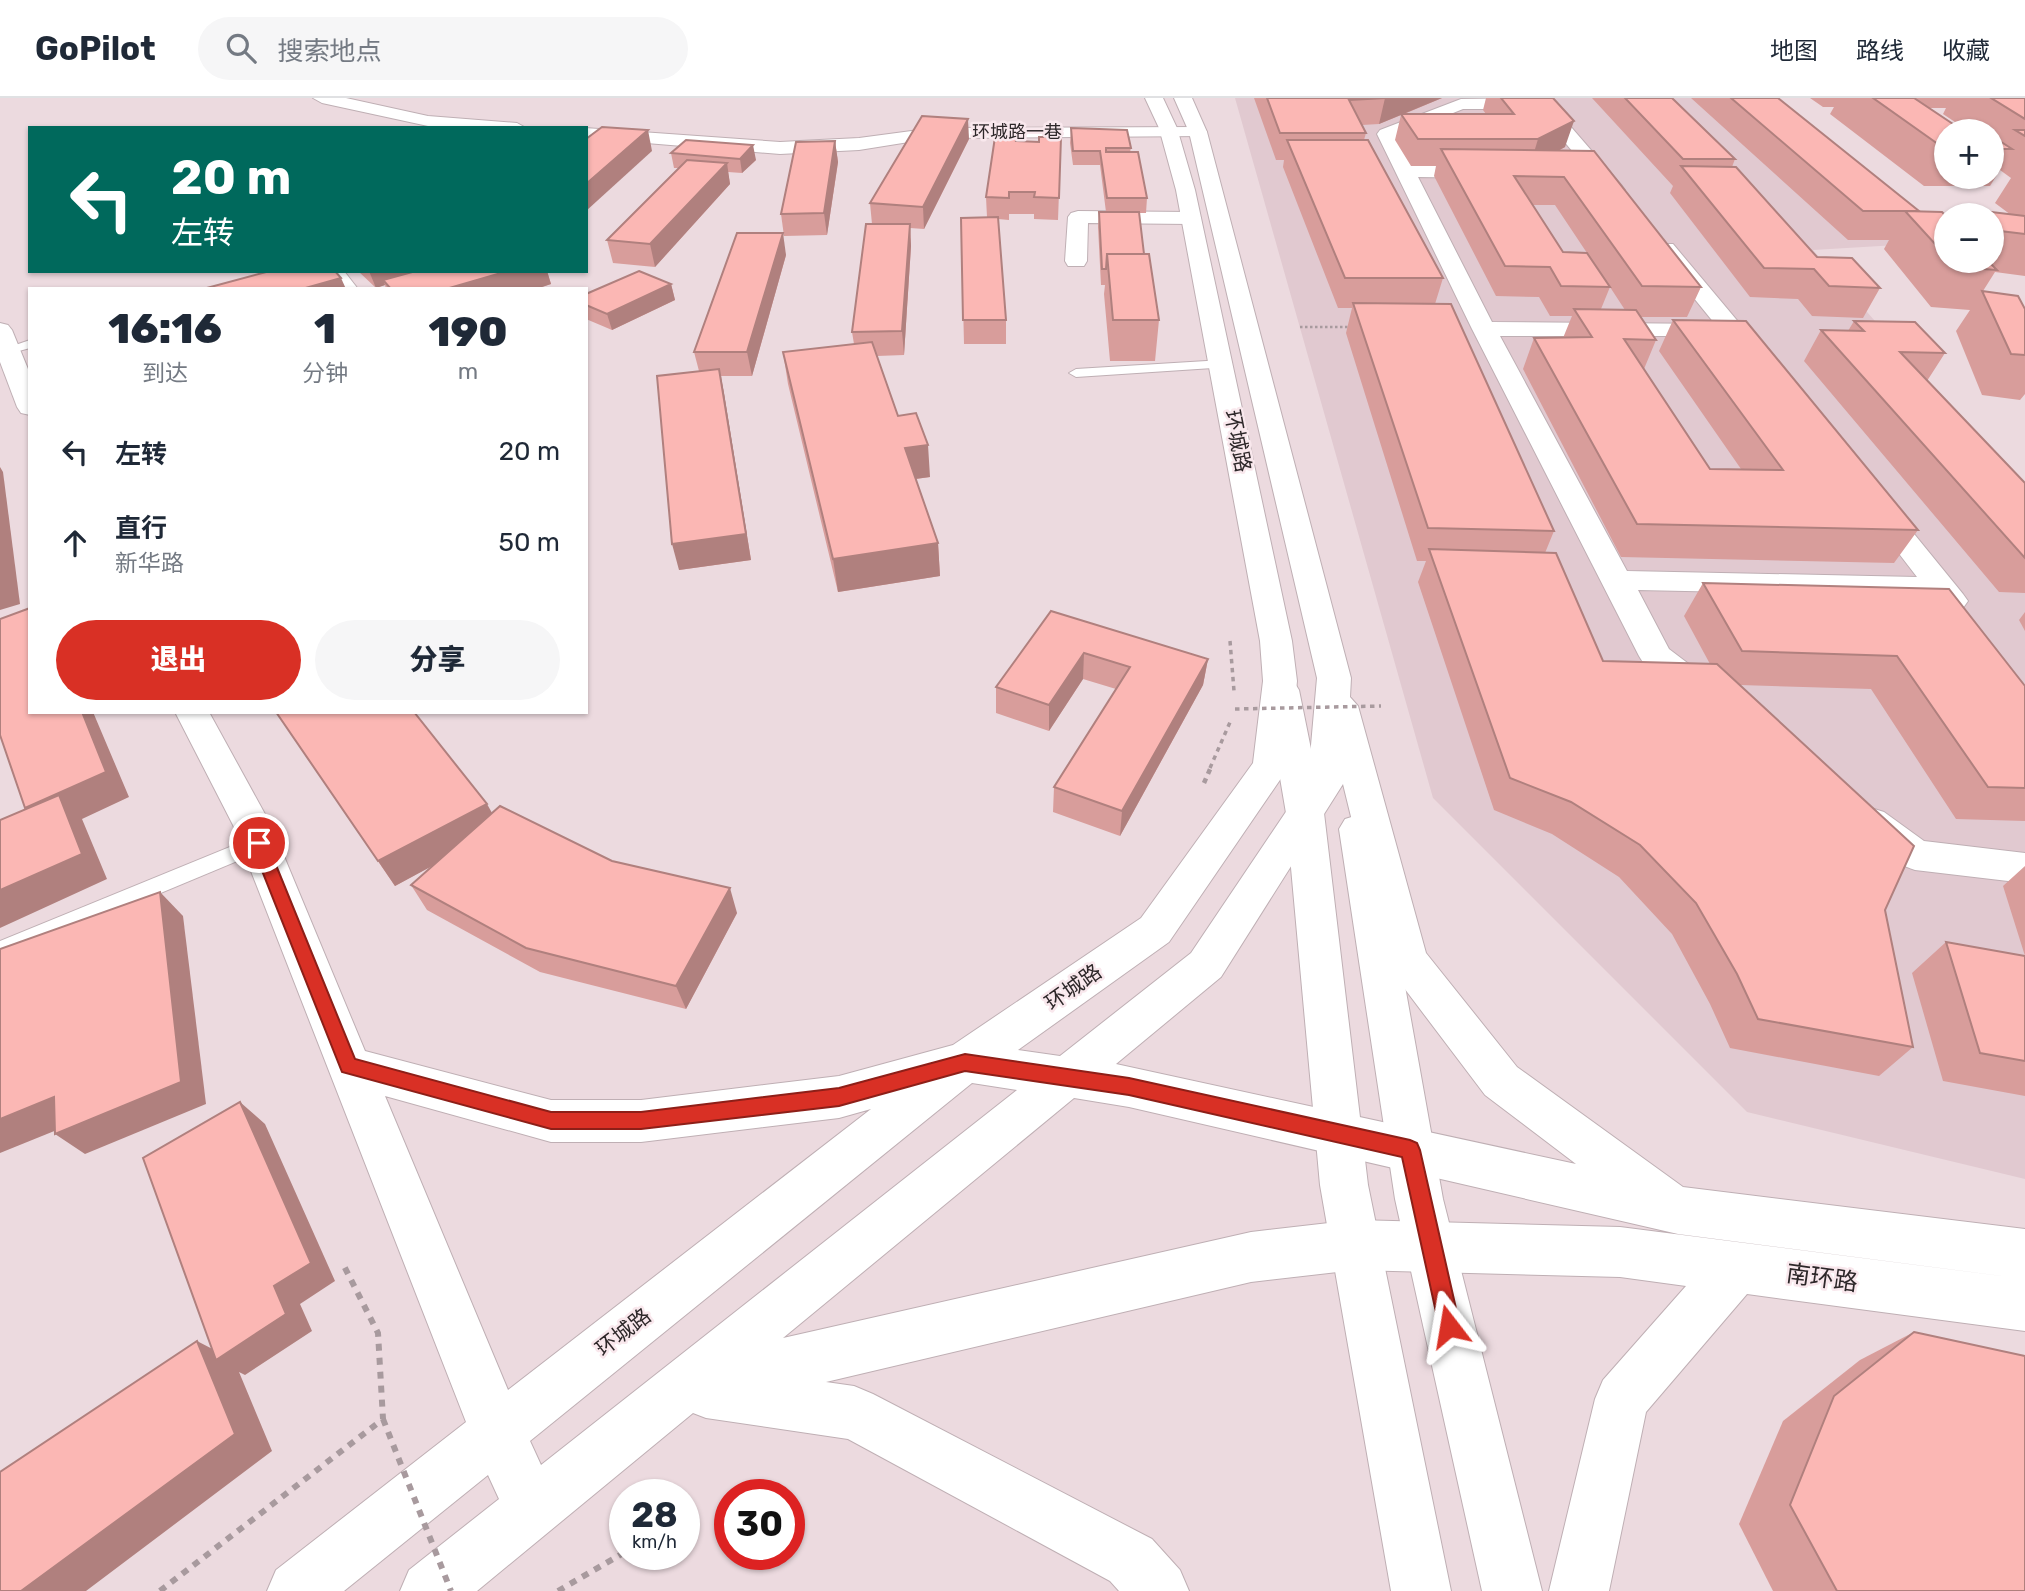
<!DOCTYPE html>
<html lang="zh">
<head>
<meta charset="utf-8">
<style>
  :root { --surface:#fff; --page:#f6f6f7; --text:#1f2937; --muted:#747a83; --line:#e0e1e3; --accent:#d93025 }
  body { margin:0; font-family:Rubik,"Noto Sans SC",sans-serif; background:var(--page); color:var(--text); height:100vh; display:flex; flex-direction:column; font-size:26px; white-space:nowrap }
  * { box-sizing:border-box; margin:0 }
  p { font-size:23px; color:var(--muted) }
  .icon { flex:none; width:38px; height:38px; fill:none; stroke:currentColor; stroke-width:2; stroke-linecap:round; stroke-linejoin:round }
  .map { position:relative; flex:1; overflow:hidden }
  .panel { position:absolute; left:28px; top:189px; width:560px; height:427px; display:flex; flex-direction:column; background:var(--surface); border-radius:0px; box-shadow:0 2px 5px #0004 }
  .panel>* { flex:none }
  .top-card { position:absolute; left:28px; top:28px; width:560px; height:147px; border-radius:0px; box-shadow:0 2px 5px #0004; background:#00695c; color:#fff; overflow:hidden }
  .buttons { position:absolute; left:1934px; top:21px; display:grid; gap:14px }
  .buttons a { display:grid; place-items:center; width:70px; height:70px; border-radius:50%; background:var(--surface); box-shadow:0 2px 5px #0004; font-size:35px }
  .speed { position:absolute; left:609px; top:1381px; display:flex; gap:14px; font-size:35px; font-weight:700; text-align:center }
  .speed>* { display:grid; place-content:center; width:91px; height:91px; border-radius:50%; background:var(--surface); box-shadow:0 2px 5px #0004; line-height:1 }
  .speed small { font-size:18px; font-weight:400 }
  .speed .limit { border:10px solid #d22; background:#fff; color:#111 }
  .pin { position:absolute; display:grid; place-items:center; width:60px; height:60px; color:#fff; margin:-30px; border:4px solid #fff; border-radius:50%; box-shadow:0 2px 7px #0007 }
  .me { position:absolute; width:77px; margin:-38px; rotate:346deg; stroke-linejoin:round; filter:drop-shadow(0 0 5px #0008) }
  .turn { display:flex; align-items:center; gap:24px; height:147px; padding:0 28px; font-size:32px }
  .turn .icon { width:91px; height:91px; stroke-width:2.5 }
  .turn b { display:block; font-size:49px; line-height:60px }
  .eta { display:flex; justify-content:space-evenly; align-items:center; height:119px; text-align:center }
  .eta b { font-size:42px; font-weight:800; line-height:49px }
  .primary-button { display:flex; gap:14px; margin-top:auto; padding:14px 28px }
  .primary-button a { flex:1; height:80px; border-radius:42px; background:var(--accent); color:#fff; font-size:28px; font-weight:800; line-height:80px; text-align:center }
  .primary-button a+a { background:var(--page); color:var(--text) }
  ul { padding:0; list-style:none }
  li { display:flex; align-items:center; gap:21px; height:91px; padding:0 28px }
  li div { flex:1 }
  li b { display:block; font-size:26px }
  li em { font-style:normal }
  header { display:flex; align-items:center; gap:42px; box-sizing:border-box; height:98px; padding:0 35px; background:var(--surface); border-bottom:2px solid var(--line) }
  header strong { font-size:33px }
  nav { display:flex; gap:38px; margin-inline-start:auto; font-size:24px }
  .search { width:490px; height:63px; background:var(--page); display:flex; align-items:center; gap:18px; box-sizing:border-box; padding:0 24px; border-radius:38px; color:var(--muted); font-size:26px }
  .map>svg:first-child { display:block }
</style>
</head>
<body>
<header>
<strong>GoPilot</strong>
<div class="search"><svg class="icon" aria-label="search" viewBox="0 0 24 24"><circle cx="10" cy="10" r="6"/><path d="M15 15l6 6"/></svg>搜索地点</div>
<nav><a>地图</a><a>路线</a><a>收藏</a></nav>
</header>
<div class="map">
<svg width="2025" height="1493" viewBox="0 0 2025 1493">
  <rect width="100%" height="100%" fill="#ecdadf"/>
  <polygon fill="#e1c9d0" points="1235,0 1738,0 1914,146 1813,152 2025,395 2025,1081 1747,1014 1433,700"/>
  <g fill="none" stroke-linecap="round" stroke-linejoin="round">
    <defs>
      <g id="lane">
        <polygon points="331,173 344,173 358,191 345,191"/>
        <polygon points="30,242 30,250 8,256 1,252"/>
        <polygon points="1223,262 1228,263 1228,269 1076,279 1069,275 1076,271"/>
        <polygon points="259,737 266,739 269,745 266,751 0,862 0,843"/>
      </g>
      <g id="street">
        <polygon points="313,0 346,0 428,18 517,25 526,30 428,28 322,5"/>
        <path d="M 1546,0 L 1622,88 L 1625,92 L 1622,96 L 1608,96 L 1537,11 L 1463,11 L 1396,38 L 1412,67 L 1486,68 L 1496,74 L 1486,80 L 1418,79 L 1492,224 L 1715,226 L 1654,151 L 1657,146 L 1673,146 L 1771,263 L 1768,268 C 1747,273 1738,253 1726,238 L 1500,238 L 1627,473 L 1917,479 L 1860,405 L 1864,399 L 1874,396 L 1884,399 L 1963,496 L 1968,503 L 1963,510 C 1947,514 1942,511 1932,498 L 1638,492 L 1669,551 L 1719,589 L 1724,597 L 1719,605 L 1707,609 L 1695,605 L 1644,566 L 1639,558 L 1472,231 L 1377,36 L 1380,32 L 1461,1 Z"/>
        <polygon points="1198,29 1204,30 1207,34 1204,38 934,40 859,52 780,56 586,40 585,30 780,44 859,40 934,30"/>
        <polygon points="1078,113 1191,114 1198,116 1201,120 1198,124 1191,126 1088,125 1087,163 1084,168 1068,168 1065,163 1068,119 1071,115"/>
        <polygon points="1282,580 1294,584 1299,592 1324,715 1368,1087 1451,1493 1391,1493 1320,1087 1286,715 1265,592 1270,584"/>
        <path d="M 1871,710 L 1884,714 L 1924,743 L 2025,755 L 2025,785 L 1915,772 C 1893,765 1863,745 1852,724 L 1858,714 Z"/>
        <polygon points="1358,717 1371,721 1377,731 1443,1101 1542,1493 1482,1493 1395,1101 1339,731 1345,721"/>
      </g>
      <g id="secondary">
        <path d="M 1145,0 L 1163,0 L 1177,30 L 1195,92 L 1292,543 L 1297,583 L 1289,667 L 1284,676 L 1169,844 L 1018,952 L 1060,958 L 1191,855 L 1308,681 L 1317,580 L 1189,34 L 1174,0 L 1192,0 L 1207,34 L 1351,580 L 1350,599 L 1358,608 L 1426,855 L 1517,969 L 1683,1089 L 2025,1131 L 2025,1181 L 1678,1136 L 1129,1009 L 1074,1000 L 783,1240 L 1251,1134 L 1355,1122 L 1620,1129 L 2025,1181 L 2025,1233 L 1747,1196 L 1646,1314 L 1609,1493 L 1549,1493 L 1595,1301 L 1603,1282 L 1686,1188 L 1620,1179 L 1355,1172 L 1251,1184 L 826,1284 L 854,1288 L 873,1296 L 1152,1441 L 1180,1472 L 1189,1493 L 1119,1493 L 1110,1483 L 848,1341 L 706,1320 L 693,1315 L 477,1493 L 400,1493 L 409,1472 L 499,1401 L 488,1377 L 344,1493 L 267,1493 L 276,1472 L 466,1324 L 233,727 L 175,614 L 209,614 L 271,727 L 365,953 L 551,1002 L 641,1002 L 839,978 L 953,947 L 1141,820 L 1253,665 L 1263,583 L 1260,543 L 1176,92 L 1159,30 ZM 1343,686 L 1386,862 L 1392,874 L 1485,997 L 1576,1066 L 1116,966 L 1221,879 ZM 972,985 L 1017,992 L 541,1367 L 530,1343 ZM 385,998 L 551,1044 L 641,1044 L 839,1020 L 871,1011 L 508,1292 Z"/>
        <polygon points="0,225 8,227 12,232 30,276 30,317 21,315 17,309 0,264"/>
      </g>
    </defs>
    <use href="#lane" stroke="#bfafb4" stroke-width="2"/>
    <use href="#street" stroke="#bfafb4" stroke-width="2"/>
    <use href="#secondary" stroke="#bfafb4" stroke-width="2"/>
    <polyline stroke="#a89a9e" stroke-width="2.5" stroke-dasharray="2.5 2.5" stroke-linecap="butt" points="1300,229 1350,229"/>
    <g stroke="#a89a9e" stroke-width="3.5" stroke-dasharray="4.5 4.5" stroke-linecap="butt">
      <polyline points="1230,543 1234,593"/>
      <polyline points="1210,670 1231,622"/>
    </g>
    <polyline stroke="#a89a9e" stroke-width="4.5" stroke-dasharray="5 5" stroke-linecap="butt" points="1204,685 1211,669"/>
    <g stroke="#a89a9e" stroke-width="6" stroke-dasharray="7 7" stroke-linecap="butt">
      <polyline points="160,1493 383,1321 378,1235 344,1168"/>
      <polyline points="558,1493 625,1454"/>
    </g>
    <use href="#lane" fill="#fff" fill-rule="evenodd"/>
    <use href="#street" fill="#fff" fill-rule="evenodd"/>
    <use href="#secondary" fill="#fff" fill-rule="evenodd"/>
    <polyline stroke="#a89a9e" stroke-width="3.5" stroke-dasharray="4.5 4.5" stroke-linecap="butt" points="1235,611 1381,608"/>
    <polyline stroke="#a89a9e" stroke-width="6" stroke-dasharray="7 7" stroke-linecap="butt" points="383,1321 451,1493"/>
  </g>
  <g fill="#d89d9b" fill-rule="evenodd">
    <path d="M 1254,0 L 1442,0 L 1404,16 L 1486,16 L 1483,12 L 1486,0 L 1553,0 L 1565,49 L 1558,53 L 1701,189 L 1687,219 L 1640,219 L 1656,242 L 1644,271 L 1710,371 L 1741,371 L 1659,253 L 1673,222 L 1918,432 L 1894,465 L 1621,459 L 1523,271 L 1534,240 L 1563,240 L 1572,218 L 1550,218 L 1539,199 L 1496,198 L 1434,78 L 1436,68 L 1411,68 L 1395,42 L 1401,17 L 1379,26 L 1362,27 L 1366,35 L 1364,42 L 1443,180 L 1435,206 L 1554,433 L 1545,455 L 1603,563 L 1710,566 L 1684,518 L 1703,485 L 2025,588 L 2025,723 L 1956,721 L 1871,591 L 1740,587 L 1885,812 L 1913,949 L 1879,978 L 1730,950 L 1710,906 L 1672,836 L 1619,779 L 1552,736 L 1494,712 L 1418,484 L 1426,463 L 1417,463 L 1346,235 L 1352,210 L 1338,210 L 1283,69 L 1284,62 L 1276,62 ZM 1532,107 L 1555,107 L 1587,155 L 1563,154 ZM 1610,189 L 1625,212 L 1601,211 Z"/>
    <polygon points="1592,0 1672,0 1735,61 1732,69 1817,159 1880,190 1863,220 1812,218 1798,201 1750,199 1670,95 1673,88"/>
    <path d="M 1691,0 L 1778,0 L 1919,113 L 1946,118 L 1946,163 L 1992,163 L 1992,117 L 1962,117 L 1966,111 L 2011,117 L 1995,105 L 2011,80 L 2000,72 L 1990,88 L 1924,88 L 1830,16 L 1834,9 L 1823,9 L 1810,0 L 2025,0 L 2025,178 L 1995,174 L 1983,193 L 2025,211 L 2025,296 L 2020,302 L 1982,297 L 1956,233 L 1970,212 L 1931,209 L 1884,151 L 1889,142 L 1848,142 ZM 1929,10 L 1946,10 L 1943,16 L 1964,30 L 1959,30 ZM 1946,33 L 1992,33 L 1992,79 L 1946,79 Z"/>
    <polygon points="1071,30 1131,50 1130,54 1147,100 1146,115 1139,115 1144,156 1159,222 1155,263 1110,263 1104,196 1105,187 1101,187 1098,129 1099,114 1106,114 1100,67 1073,67 1070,45"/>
    <polygon points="1061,39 1058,122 1034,121 1034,116 1009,116 1009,122 998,121 1006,222 1006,246 964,246 961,120 987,119 986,99 1017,43 1039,44"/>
    <polygon points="969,41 924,131 910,130 911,148 904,257 877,258 898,318 930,379 916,381 938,445 940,478 838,494 788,286 783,254 854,246 852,234 872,126 870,105"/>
    <polygon points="835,43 838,64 827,137 784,138 781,116"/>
    <polygon points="671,55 756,62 742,75 728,74 730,86 655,169 613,165 607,142 679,70 674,70"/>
    <polygon points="786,157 752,278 721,278 751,462 679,472 699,273 694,254"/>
    <polygon points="358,173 547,173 551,186 536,191 386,191 385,187 376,190"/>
    <polygon points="671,186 675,202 612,232 586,221 586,196"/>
    <polygon points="1854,223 1945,255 1927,283 2025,385 2025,495 1999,494 1804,263 1821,232 1848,233"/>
    <polygon points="1051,513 1208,561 1203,587 1120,738 1053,714 1054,689 1116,591 1083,581 1049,633 996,615 996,589"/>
    <polygon points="2025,514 2025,533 2019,522"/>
    <polygon points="276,614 492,715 737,815 686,911 540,874 427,812 411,787 433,767 395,788"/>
    <polygon points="2025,768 2025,998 1943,983 1912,875 1946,844 2025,858 2003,788"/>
    <polygon points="1914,1234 2025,1493 1773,1493 1739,1426 1783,1323 1860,1262"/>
  </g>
  <g fill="#b0807e">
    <polygon points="1385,0 1442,0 1379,26"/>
    <polygon points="968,21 969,41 924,131 923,109"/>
    <polygon points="1574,23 1565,49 1530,68 1538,41"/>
    <polygon points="648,32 652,53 586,113 586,86"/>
    <polygon points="835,43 838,64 827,137 824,115"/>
    <polygon points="753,47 756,62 742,75 740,61"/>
    <polygon points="727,65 730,86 655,169 650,146"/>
    <polygon points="910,126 911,148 904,257 902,233"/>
    <polygon points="783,135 786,157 752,278 747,254"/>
    <polygon points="369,173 433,173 383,182 385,187 376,190"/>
    <polygon points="508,173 547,173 551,186 536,191 446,191"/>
    <polygon points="341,180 346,191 302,191"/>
    <polygon points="671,186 675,202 612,232 607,216"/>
    <polygon points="719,271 724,295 751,462 679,472 672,446"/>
    <polygon points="928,347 930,379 907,382 905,350"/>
    <polygon points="0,369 3,374 20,506 0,512"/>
    <polygon points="938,445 940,478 838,494 833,461"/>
    <polygon points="1084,555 1083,581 1049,633 1049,607"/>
    <polygon points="1208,561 1203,587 1120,738 1122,713"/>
    <polygon points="82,614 93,614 129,699 82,721 107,781 0,830 0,792 50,735 25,710"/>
    <polygon points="487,706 501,731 395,788 378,763"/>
    <polygon points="730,790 737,815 686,911 676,888"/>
    <polygon points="160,794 183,818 206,1006 85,1056 55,1036"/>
    <polygon points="54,999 84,1021 0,1055 0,1021"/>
    <polygon points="240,1004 265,1026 335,1183 300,1206 312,1233 245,1277 239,1274 272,1353 86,1493 21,1493 197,1243 224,1257 274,1188"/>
  </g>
  <g fill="#fbb7b4" stroke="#b0807e" stroke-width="2">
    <polygon points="1267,0 1386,0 1349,2 1366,35 1280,35"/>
    <polygon points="1501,0 1553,0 1574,23 1538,41 1418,41 1401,16 1514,16"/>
    <polygon points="1625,0 1672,0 1735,61 1683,61"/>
    <polygon points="1731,0 1778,0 1919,113 1863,113"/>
    <polygon points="1873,0 1914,0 1959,30 1980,30 1985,33 1946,33 1946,51 1945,51"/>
    <polygon points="1991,0 2025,0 2025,21"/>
    <polygon points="922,18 968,21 923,109 870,105"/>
    <polygon points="602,29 648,32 586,86 586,41"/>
    <polygon points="1071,30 1127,32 1131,50 1106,50 1106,54 1138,54 1147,100 1107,100 1100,53 1073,53"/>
    <polygon points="2015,32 2025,32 2025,38"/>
    <polygon points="1992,38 2012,51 1992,51"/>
    <polygon points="995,39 1017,39 1016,43 1039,44 1039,39 1061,39 1059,100 1034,99 1035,94 1009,94 1009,100 986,99"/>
    <polygon points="686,42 753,47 740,61 671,55"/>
    <polygon points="1287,42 1368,42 1443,180 1345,180"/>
    <polygon points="835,43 824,115 781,116 796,44"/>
    <polygon points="1441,51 1594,53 1701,189 1642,188 1564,79 1514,78 1563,154 1587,155 1610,189 1561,188 1550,169 1505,168"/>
    <polygon points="687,62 727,65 650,146 607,142"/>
    <polygon points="1681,68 1736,69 1817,159 1852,160 1880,190 1829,188 1814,171 1764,170"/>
    <polygon points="1966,111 2025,118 2025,136 1992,132 1992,117 1969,117"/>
    <polygon points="1905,113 1942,114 1946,118 1946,158"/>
    <polygon points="1099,114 1139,114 1144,156 1107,156 1106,171 1102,171"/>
    <polygon points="998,119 1006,222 963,222 961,120"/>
    <polygon points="866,126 910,126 902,233 852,234"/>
    <polygon points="737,135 783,135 747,254 694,254"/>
    <polygon points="1107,156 1149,156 1159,222 1113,222"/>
    <polygon points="1950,163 1988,163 1997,172 1956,169"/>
    <polygon points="270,173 335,173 341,180 302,191 203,191"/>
    <polygon points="416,173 508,173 446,191 391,191 383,182"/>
    <polygon points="639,173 671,186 607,216 586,207 586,196"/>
    <polygon points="1982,193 2018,198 2025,211 2025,257 2011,256"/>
    <polygon points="1353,205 1451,206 1554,433 1428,430"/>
    <polygon points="1574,211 1636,212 1656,242 1624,241 1710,371 1783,372 1673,222 1746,223 1918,432 1637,426 1534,240 1592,239"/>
    <polygon points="1854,223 1915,224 1945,255 1900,254 2025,385 2025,460 1821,232 1864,233"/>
    <polygon points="872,244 898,318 916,315 928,347 905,350 938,445 833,461 783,254"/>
    <polygon points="719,271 746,436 672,446 657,278"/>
    <polygon points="1429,451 1556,455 1603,563 1717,566 1914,748 1885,812 1913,949 1758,921 1737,876 1696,805 1640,747 1571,704 1510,680"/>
    <polygon points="1703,485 1949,491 2025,588 2025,690 1988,689 1897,558 1742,553"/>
    <polygon points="30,510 30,614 82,614 106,674 25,710 0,637 0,521"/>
    <polygon points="1051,513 1208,561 1122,713 1054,689 1130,569 1084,555 1049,607 996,589"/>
    <polygon points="276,614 414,614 487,706 378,763"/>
    <polygon points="59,697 82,756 0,792 0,722"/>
    <polygon points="500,708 612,763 730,790 676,888 526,850 411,787"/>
    <polygon points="160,794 181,984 55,1036 54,999 0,1021 0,851"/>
    <polygon points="1946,844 2025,858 2025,963 1980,955"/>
    <polygon points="240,1004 311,1165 274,1188 286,1216 216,1262 143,1060"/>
    <polygon points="1914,1234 2025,1258 2025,1493 1837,1493 1790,1407 1834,1298"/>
    <polygon points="197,1243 235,1336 21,1493 0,1493 0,1374"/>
  </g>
  <polygon fill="#d93025" stroke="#8d1f18" stroke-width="2" points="259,739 267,745 355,961 551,1014 641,1014 839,990 965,956 1129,980 1410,1042 1417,1045 1420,1052 1460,1228 1457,1236 1449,1239 1442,1236 1439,1228 1402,1059 1129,997 965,973 839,1008 641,1031 551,1031 342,974 251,745"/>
  <g text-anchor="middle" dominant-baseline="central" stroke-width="5" stroke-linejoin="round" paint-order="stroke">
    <g font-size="18" fill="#2d2729" stroke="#f9e8ed">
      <text x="1017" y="34">环城路一巷</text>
    </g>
    <g font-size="21" fill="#2d2729" stroke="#f9e8ed">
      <text transform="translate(1238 343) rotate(79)">环城路</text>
      <text transform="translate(1073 889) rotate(-35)">环城路</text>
      <text transform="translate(623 1234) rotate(-38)">环城路</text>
    </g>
    <g font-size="24" fill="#2d2729" stroke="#f9e8ed">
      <text transform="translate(1822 1180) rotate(8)">南环路</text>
    </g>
  </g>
</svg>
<div class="buttons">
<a>+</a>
<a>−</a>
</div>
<div class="speed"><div>28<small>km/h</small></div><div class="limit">30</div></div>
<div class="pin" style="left:259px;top:745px;background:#d93025"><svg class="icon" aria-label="arrive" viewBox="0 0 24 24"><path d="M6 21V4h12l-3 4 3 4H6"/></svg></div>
<svg class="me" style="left:1449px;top:1228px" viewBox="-20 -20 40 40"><path d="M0-17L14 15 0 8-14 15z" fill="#d93025" stroke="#fff" stroke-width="4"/></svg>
<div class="top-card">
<div class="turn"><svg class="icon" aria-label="left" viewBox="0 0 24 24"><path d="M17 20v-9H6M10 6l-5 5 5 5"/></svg><div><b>20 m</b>左转</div></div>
</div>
<section class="panel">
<div class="eta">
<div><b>16:16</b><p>到达</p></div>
<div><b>1</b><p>分钟</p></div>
<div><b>190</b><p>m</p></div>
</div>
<ul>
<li><svg class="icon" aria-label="left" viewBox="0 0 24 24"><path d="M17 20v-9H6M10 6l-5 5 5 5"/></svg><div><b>左转</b></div><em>20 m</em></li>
<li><svg class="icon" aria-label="ahead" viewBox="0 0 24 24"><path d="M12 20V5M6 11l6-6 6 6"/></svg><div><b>直行</b><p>新华路</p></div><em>50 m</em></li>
</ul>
<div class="primary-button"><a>退出</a><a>分享</a></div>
</section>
</div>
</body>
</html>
